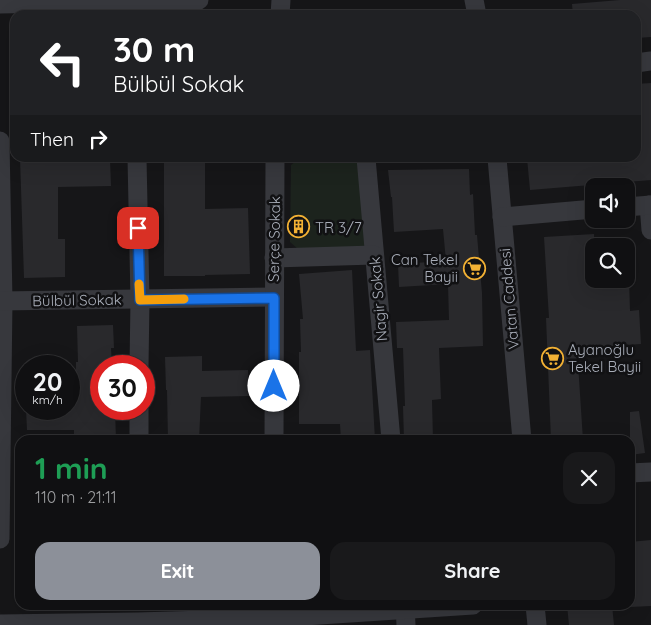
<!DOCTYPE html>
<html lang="en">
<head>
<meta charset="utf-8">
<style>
  :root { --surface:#101012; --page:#19191b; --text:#f1f3f6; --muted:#9c9d9f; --line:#303032; --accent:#8c9099 }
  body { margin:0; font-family:Quicksand,sans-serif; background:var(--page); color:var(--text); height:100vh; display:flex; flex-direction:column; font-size:19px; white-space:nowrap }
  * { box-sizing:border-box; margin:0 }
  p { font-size:16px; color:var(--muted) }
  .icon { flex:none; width:28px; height:28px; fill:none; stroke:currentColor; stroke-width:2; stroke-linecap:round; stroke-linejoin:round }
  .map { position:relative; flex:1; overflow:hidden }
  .side { position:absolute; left:15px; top:435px; width:620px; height:175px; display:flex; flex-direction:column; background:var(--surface); border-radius:15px; box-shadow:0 5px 20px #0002,0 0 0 1px var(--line) }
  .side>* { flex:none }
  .hud { position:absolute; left:10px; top:10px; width:631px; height:152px; border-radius:15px; box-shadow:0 5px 20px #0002,0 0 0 1px var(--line); background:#202124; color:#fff; overflow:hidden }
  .fabs { position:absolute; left:585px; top:178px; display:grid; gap:10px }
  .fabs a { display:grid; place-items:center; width:50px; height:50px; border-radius:10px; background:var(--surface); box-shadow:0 5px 20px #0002,0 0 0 1px var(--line); font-size:25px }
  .speed { position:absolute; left:15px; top:355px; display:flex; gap:10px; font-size:25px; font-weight:700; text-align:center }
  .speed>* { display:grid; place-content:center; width:65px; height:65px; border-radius:50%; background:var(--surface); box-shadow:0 5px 20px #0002,0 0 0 1px var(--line); line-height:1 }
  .speed small { font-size:12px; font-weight:400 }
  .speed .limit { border:8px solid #d22; background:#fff; color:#111 }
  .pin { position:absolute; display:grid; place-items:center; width:42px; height:42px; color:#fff; margin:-21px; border-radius:10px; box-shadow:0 2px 8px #0006 }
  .me { position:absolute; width:55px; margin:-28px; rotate:0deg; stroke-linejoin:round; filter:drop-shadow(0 0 4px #0008) }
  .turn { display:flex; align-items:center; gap:18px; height:105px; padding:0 20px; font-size:22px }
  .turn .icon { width:65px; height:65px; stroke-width:2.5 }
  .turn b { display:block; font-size:35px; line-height:42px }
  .then { display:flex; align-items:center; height:48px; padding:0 20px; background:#0003; gap:10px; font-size:19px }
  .round { display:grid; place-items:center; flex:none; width:52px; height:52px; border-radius:15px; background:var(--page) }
  .summary { display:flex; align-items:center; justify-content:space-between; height:85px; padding:0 20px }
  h1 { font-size:30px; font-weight:800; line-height:38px; color:#1e9e55 }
  .primary-button { display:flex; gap:10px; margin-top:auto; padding:10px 20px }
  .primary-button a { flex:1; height:58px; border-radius:15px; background:var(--accent); color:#fff; font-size:20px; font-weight:800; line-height:58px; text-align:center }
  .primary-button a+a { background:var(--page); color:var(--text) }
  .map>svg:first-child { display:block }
</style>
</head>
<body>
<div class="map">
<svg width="651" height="625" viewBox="0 0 651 625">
  <rect width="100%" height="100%" fill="#161618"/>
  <polygon fill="#1c231d" points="300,158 365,159 367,249 298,249 290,242 291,165"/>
  <g fill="#29292c">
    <polygon points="620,0 651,0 651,37 636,38 636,15 573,15 572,4"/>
    <polygon points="651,83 651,180 530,190 527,158 636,158 636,84"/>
    <polygon points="20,158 57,158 57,160 110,159 111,186 58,187 58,239 65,239 65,277 24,278"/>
    <polygon points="164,158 205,158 205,209 248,208 250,274 205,275 205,276 164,276"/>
    <polygon points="469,169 470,195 473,194 475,235 477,235 482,293 483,346 439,348 441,399 432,400 433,440 404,440 403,406 405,406 403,348 397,348 396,322 449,320 448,284 399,287 398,264 446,261 443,229 394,232 392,197 391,197 388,170"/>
    <polygon points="594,234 594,279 629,279 630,311 639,310 641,344 577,348 583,440 551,440 546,318 549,318 544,237"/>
    <polygon points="352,270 356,351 370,350 375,440 341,440 340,424 299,424 299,352 301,352 300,319 303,319 299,274"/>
    <polygon points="113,325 114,348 111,348 112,366 101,366 101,409 115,409 116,440 74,440 74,430 27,430 26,409 73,409 73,399 76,399 76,362 78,362 77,326"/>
    <polygon points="202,356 202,371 248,370 249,396 201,397 199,440 168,440 167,390 166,390 165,357"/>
    <polygon points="639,411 645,453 630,455 630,412"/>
    <polygon points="651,540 651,606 630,607 630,542"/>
    <polygon points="567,605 612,605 614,625 569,625"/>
  </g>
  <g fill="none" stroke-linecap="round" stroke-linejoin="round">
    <g stroke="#37383d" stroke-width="19">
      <polyline points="474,0 477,15"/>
      <polyline points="0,4 199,0"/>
      <polyline points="280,15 281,0"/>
      <polyline points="636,63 651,61"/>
      <polyline points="0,141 3,301 0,539"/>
      <polyline points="137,158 140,300 139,366"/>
      <polyline points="366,158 391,440"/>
      <polyline points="497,158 522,440"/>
      <polyline points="649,205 651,230"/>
      <polyline points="626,207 651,205"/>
      <polyline points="502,217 594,209"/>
      <polyline points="274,258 374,255"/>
      <polyline points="0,301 274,297"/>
      <polyline points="139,440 139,409"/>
      <polyline points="274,440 275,158"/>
      <polyline points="630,473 651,472"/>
      <polyline points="405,605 406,625"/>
      <polyline points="535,605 537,625"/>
      <polyline points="0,624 137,622 274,618 473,605"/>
    </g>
  </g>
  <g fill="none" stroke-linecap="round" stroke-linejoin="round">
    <defs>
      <polyline id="route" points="138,228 140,300 274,298 274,386"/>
    </defs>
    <use href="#route" stroke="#114b97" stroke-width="12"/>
    <use href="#route" stroke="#1a73e8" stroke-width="9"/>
    <polyline stroke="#f59e0b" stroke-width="9" points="139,284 140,300 184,299"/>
  </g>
  <defs>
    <symbol id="building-ring" viewBox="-11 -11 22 22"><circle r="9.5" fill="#111113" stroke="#f2b134" stroke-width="1.5"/><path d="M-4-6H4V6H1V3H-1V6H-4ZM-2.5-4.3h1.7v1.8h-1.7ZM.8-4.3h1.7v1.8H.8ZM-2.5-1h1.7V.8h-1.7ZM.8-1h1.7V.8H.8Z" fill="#f2b134"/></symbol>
    <symbol id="supermarket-ring" viewBox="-11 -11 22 22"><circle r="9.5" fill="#111113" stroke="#f2b134" stroke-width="1.5"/><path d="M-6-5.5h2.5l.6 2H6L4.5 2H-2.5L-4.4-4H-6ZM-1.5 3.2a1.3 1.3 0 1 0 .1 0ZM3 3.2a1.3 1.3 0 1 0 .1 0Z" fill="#f2b134"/></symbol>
  </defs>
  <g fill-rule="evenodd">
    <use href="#building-ring" x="286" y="214" width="25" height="25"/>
    <use href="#supermarket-ring" x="462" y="256" width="25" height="25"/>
    <use href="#supermarket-ring" x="540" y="346" width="25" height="25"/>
  </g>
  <g text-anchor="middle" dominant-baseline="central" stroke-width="5" stroke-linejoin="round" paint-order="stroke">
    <g font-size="15" fill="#a8adb8" stroke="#111113" text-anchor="start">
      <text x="315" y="227">TR 3/7</text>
      <text x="458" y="259" text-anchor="end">Can Tekel<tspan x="458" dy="17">Bayii</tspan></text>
      <text x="568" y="349">Ayanoğlu<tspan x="568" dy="17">Tekel Bayii</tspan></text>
    </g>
    <g font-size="15" fill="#a8adb8" stroke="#111113">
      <text transform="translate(274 239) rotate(-89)">Serçe Sokak</text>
      <text transform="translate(378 299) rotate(-95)">Nagir Sokak</text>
      <text transform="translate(509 299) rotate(-95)">Vatan Caddesi</text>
      <text transform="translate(77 300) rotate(-1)">Bülbül Sokak</text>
    </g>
  </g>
</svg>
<div class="fabs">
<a><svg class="icon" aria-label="sound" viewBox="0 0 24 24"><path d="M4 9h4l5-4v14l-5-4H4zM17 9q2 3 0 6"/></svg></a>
<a><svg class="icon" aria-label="search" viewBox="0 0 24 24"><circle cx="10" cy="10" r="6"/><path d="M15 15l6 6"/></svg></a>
</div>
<div class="speed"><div>20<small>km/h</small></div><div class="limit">30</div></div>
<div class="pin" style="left:138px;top:228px;background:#d93025"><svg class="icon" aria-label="arrive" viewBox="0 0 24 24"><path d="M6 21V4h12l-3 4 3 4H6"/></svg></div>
<svg class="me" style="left:274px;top:386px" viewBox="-20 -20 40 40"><circle r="19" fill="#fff"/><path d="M0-13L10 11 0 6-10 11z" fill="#1a73e8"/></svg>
<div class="hud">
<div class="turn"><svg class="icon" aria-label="left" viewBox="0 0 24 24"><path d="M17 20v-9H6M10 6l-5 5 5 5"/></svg><div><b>30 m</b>Bülbül Sokak</div></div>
<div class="then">Then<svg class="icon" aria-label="right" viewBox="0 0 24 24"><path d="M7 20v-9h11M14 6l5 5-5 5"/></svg></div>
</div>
<section class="side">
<div class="summary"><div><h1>1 min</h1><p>110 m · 21:11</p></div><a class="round"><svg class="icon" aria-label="close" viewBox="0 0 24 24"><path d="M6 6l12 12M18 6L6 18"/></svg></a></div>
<div class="primary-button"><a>Exit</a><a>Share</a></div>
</section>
</div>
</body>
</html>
